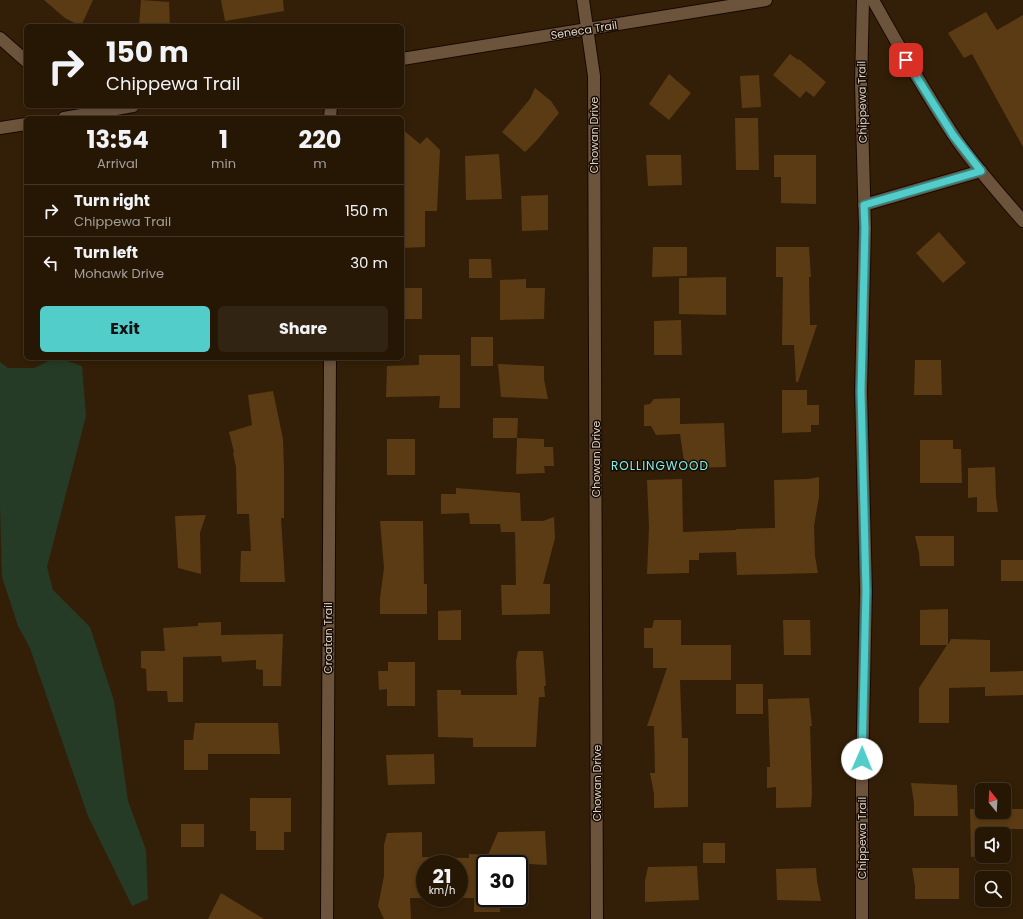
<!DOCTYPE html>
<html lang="en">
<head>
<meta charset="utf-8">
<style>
  :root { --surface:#261705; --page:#322413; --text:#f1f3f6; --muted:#a49f9a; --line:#423627; --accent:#53cdc9 }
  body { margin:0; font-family:Poppins,sans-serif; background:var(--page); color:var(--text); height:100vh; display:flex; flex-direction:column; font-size:15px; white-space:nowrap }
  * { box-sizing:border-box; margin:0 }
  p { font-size:13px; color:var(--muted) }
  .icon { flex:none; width:22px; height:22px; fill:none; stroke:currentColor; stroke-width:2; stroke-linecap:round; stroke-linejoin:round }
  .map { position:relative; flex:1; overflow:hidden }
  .side { position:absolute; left:24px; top:116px; width:380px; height:244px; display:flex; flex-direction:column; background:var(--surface); border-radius:6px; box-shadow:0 2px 6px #0003,0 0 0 1px var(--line) }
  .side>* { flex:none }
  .hud { position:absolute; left:24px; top:24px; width:380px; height:84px; border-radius:6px; box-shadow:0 2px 6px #0003,0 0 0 1px var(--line); background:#261705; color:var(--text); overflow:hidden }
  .needle { width:26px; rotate:342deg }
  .tools { position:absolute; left:975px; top:783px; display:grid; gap:8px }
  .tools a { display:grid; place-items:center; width:36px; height:36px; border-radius:6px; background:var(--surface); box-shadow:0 2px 6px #0003,0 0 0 1px var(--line); font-size:20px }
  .speed { position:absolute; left:416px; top:855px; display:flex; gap:8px; font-size:20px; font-weight:700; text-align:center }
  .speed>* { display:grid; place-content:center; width:52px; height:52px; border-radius:50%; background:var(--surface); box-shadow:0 2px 6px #0003,0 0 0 1px var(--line); line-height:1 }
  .speed small { font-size:10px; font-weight:400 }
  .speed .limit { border:2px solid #111; border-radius:6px; background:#fff; color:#111 }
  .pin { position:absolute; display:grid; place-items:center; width:34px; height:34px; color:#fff; margin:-17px; border-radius:8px; box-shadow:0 2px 6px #0006 }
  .me { position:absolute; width:44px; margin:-22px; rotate:1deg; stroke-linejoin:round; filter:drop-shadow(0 0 3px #0008) }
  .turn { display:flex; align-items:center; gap:14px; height:84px; padding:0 16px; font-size:18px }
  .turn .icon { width:52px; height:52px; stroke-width:2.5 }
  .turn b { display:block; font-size:28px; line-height:34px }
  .eta { display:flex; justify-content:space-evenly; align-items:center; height:68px; text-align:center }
  .eta b { font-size:24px; font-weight:700; line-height:28px }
  .button { display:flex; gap:8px; margin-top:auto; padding:8px 16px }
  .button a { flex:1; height:46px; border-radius:6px; background:var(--accent); color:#111; font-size:16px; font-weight:700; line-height:46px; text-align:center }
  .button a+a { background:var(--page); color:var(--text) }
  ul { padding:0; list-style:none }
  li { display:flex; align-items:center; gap:12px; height:52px; padding:0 16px; border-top:1px solid var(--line) }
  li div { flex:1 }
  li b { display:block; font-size:15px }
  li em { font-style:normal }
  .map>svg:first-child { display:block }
</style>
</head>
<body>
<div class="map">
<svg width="1023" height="919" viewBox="0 0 1023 919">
  <rect width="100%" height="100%" fill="#331f07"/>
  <polygon fill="#253b25" points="55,358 59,358 82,366 86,416 47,567 53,590 90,627 114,701 128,801 146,850 148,899 132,906 88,816 30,648 18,626 2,577 0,506 0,362 8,368 34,368"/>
  <g fill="#5b3b13" fill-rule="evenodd">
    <polygon points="44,0 93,0 81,26 65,18"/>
    <polygon points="141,0 169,2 170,26 139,26"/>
    <polygon points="221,0 283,0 284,11 225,21"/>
    <polygon points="986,12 997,30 1023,15 1023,147 972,54 964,58 948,33"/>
    <polygon points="790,54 798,60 799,59 826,82 814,97 806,91 800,98 773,75"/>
    <polygon points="669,74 691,93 669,120 649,104"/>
    <polygon points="759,75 761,107 742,108 740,76"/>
    <polygon points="535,88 551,101 559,113 538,139 525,152 502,132 530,99"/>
    <polygon points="735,118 758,118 759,170 736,170"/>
    <polygon points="402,129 420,144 427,137 440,150 437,211 425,211 425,247 402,248"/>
    <polygon points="499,154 502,199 466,200 465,156"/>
    <polygon points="646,155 681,155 682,185 648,186"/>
    <polygon points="774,155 816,155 816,204 781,203 781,177 774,177"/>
    <polygon points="548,195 548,230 522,231 521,196"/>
    <polygon points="939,232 966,263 943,283 916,253"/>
    <polygon points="653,247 687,247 687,276 652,277"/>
    <polygon points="776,247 809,247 811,277 809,277 810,325 817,325 798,382 796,382 794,345 782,345 783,277 776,277"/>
    <polygon points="469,259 491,259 492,278 469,278"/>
    <polygon points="726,277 726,315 679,314 679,278"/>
    <polygon points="526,279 526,288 545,288 544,319 500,320 500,280"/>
    <rect x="402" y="288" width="20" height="31"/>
    <polygon points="681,320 682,355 654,355 654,321"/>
    <rect x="471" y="337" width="22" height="29"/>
    <polygon points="419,355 460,355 460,408 439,408 440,396 386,397 387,366 419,365"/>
    <polygon points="915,360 941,360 942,395 914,395"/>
    <polygon points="498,364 544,366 544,379 548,399 501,397"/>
    <polygon points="782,390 807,390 807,405 819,405 819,425 811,425 811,432 782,433"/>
    <polygon points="273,391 283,439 284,470 284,518 281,518 285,582 240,582 241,551 251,551 249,514 237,514 236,467 233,453 234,452 229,432 252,425 248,395"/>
    <polygon points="680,398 680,424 724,423 726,467 685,468 680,434 656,435 651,426 644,426 644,405 650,404 654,399"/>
    <polygon points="493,418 518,418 517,438 493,438"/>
    <polygon points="517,438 544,439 544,447 553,447 554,466 544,466 545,473 516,474"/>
    <rect x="387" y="439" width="28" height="36"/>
    <polygon points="920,440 953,440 953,449 961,449 962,483 920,483"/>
    <polygon points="995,467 996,497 998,512 977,512 977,497 968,498 968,468"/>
    <polygon points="819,477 819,497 814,526 815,556 818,573 737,575 736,552 699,553 699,560 689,560 689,573 647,574 649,527 647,480 682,479 683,532 736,530 736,529 775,528 774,480 808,479"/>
    <polygon points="456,488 520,493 521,521 543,521 554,517 555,538 543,584 550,584 550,614 502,615 501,585 516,585 515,532 501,532 500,524 470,524 469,513 441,514 441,494 456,494"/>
    <polygon points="206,515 200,533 201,574 178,568 175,516"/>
    <polygon points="380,521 423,521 424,584 427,584 427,614 380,614 380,598 384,568"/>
    <polygon points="915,536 954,536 954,566 920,566 919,553"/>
    <rect x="1001" y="560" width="22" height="21"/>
    <polygon points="948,609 948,645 951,639 990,640 990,672 1023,671 1023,695 985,696 985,687 949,688 949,723 919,723 919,688 947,645 920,645 920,610"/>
    <polygon points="461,610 461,640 438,640 438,611"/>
    <polygon points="654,620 681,620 681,645 731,645 731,680 680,680 682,738 688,738 688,807 654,808 654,794 650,773 655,773 654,726 647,726 667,668 653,668 653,648 644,648 644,628 652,628"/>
    <polygon points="783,620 810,620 811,655 784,655"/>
    <polygon points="221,622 221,635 283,634 281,686 263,686 263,670 256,669 256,660 222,662 221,656 183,657 183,702 168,702 167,691 147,691 146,669 141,668 141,651 165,651 163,628 198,626 198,623"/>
    <polygon points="518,651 543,651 546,686 544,686 545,697 539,697 536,747 473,747 473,738 438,737 437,690 461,690 461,695 517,695 516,661"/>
    <polygon points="388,662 415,662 415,706 387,706 387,689 379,690 378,671 388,671"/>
    <rect x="736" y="684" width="27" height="30"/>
    <polygon points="809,698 812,726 810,726 812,794 811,807 776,808 776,787 767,788 767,767 770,767 768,699"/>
    <polygon points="195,723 278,723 280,754 208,754 208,770 184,770 184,740 193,740"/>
    <polygon points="434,754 435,784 388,785 386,755"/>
    <polygon points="911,783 957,785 958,816 914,816 914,803"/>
    <polygon points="250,798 291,798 291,832 284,832 284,850 256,850 256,831 250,831"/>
    <polygon points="970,809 982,809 982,812 1004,812 1004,809 1023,809 1023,829 997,829 997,831 992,831 992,834 982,834 982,856 993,856 971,857"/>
    <rect x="181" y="824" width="23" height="23"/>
    <path d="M 545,831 L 547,865 L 494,862 L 496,864 L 485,864 L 485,898 L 500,898 L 500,912 L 474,912 L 474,898 L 410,898 L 411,919 L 384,919 L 378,906 L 384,876 L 384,845 L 387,833 L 422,832 L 422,857 L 469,858 L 469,854 L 488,855 L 498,832 ZM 425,864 L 459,864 L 459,898 L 425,898 Z"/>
    <rect x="703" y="843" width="22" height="20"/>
    <polygon points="697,866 699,900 645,902 645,881 648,867"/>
    <polygon points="816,868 817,881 821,901 777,900 776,869"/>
    <polygon points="912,868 959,868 959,899 915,899 915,886"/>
    <polygon points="221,893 264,919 208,919"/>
  </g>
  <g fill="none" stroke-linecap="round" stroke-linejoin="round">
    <defs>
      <g id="minor">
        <polyline points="583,0 594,76 597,919"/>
        <path d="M 873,0 C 898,45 924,90 952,133 C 973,165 999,193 1023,221"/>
        <polyline points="0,38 26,61"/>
        <polyline points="402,59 766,0"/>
        <polyline points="64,118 133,106"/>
        <polyline points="330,118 331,106"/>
        <polyline points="0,128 26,124"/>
        <polyline points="864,205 981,171"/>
        <polyline points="327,919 330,358"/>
        <polyline points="862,919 862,774 866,591 861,391 865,228 861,83 863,0"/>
      </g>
    </defs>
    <use href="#minor" stroke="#1a0800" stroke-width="14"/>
    <use href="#minor" stroke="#6b533c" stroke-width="12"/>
  </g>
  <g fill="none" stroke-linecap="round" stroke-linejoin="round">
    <defs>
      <polyline id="route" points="862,759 866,591 861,391 865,228 864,205 981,171 953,135 906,60"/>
    </defs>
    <use href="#route" stroke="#368583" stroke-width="10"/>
    <use href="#route" stroke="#53cdc9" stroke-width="7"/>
  </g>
  <g text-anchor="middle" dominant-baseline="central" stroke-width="3" stroke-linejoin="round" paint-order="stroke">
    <g font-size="11" fill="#e1d3c6" stroke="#140b03">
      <text transform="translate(584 30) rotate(-9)">Seneca Trail</text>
      <text transform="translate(862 102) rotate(-91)">Chippewa Trail</text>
      <text transform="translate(594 135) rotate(-90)">Chowan Drive</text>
      <text transform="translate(596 459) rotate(-90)">Chowan Drive</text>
      <text transform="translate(328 638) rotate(-90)">Croatan Trail</text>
      <text transform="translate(597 783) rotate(-90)">Chowan Drive</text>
      <text transform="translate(862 838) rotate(-90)">Chippewa Trail</text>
    </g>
    <g font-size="12" letter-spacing="1" fill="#82ede9" stroke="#140b03">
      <text x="660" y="465">ROLLINGWOOD</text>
    </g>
  </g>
</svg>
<div class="tools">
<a><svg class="needle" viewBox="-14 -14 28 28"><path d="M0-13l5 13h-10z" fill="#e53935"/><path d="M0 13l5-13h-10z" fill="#a49f9a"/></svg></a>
<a><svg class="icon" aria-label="sound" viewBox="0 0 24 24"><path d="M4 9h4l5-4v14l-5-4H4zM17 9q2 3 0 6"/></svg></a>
<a><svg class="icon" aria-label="search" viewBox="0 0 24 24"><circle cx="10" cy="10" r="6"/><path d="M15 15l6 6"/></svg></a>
</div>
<div class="speed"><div>21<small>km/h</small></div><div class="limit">30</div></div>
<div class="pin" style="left:906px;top:60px;background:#d93025"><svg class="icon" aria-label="arrive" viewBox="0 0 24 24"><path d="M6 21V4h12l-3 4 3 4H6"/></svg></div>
<svg class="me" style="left:862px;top:759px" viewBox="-20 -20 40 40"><circle r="19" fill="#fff"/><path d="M0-13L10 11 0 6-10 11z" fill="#53cdc9"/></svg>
<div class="hud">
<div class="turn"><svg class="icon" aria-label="right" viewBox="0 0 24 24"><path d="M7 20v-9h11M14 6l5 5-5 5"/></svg><div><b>150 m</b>Chippewa Trail</div></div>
</div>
<section class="side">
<div class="eta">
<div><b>13:54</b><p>Arrival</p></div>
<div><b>1</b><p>min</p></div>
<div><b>220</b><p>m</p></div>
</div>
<ul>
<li><svg class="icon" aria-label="right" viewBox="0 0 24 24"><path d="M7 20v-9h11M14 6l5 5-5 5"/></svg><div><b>Turn right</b><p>Chippewa Trail</p></div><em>150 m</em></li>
<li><svg class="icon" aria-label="left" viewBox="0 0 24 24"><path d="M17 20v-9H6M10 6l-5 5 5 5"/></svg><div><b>Turn left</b><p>Mohawk Drive</p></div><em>30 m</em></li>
</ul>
<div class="button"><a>Exit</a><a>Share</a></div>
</section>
</div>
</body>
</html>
